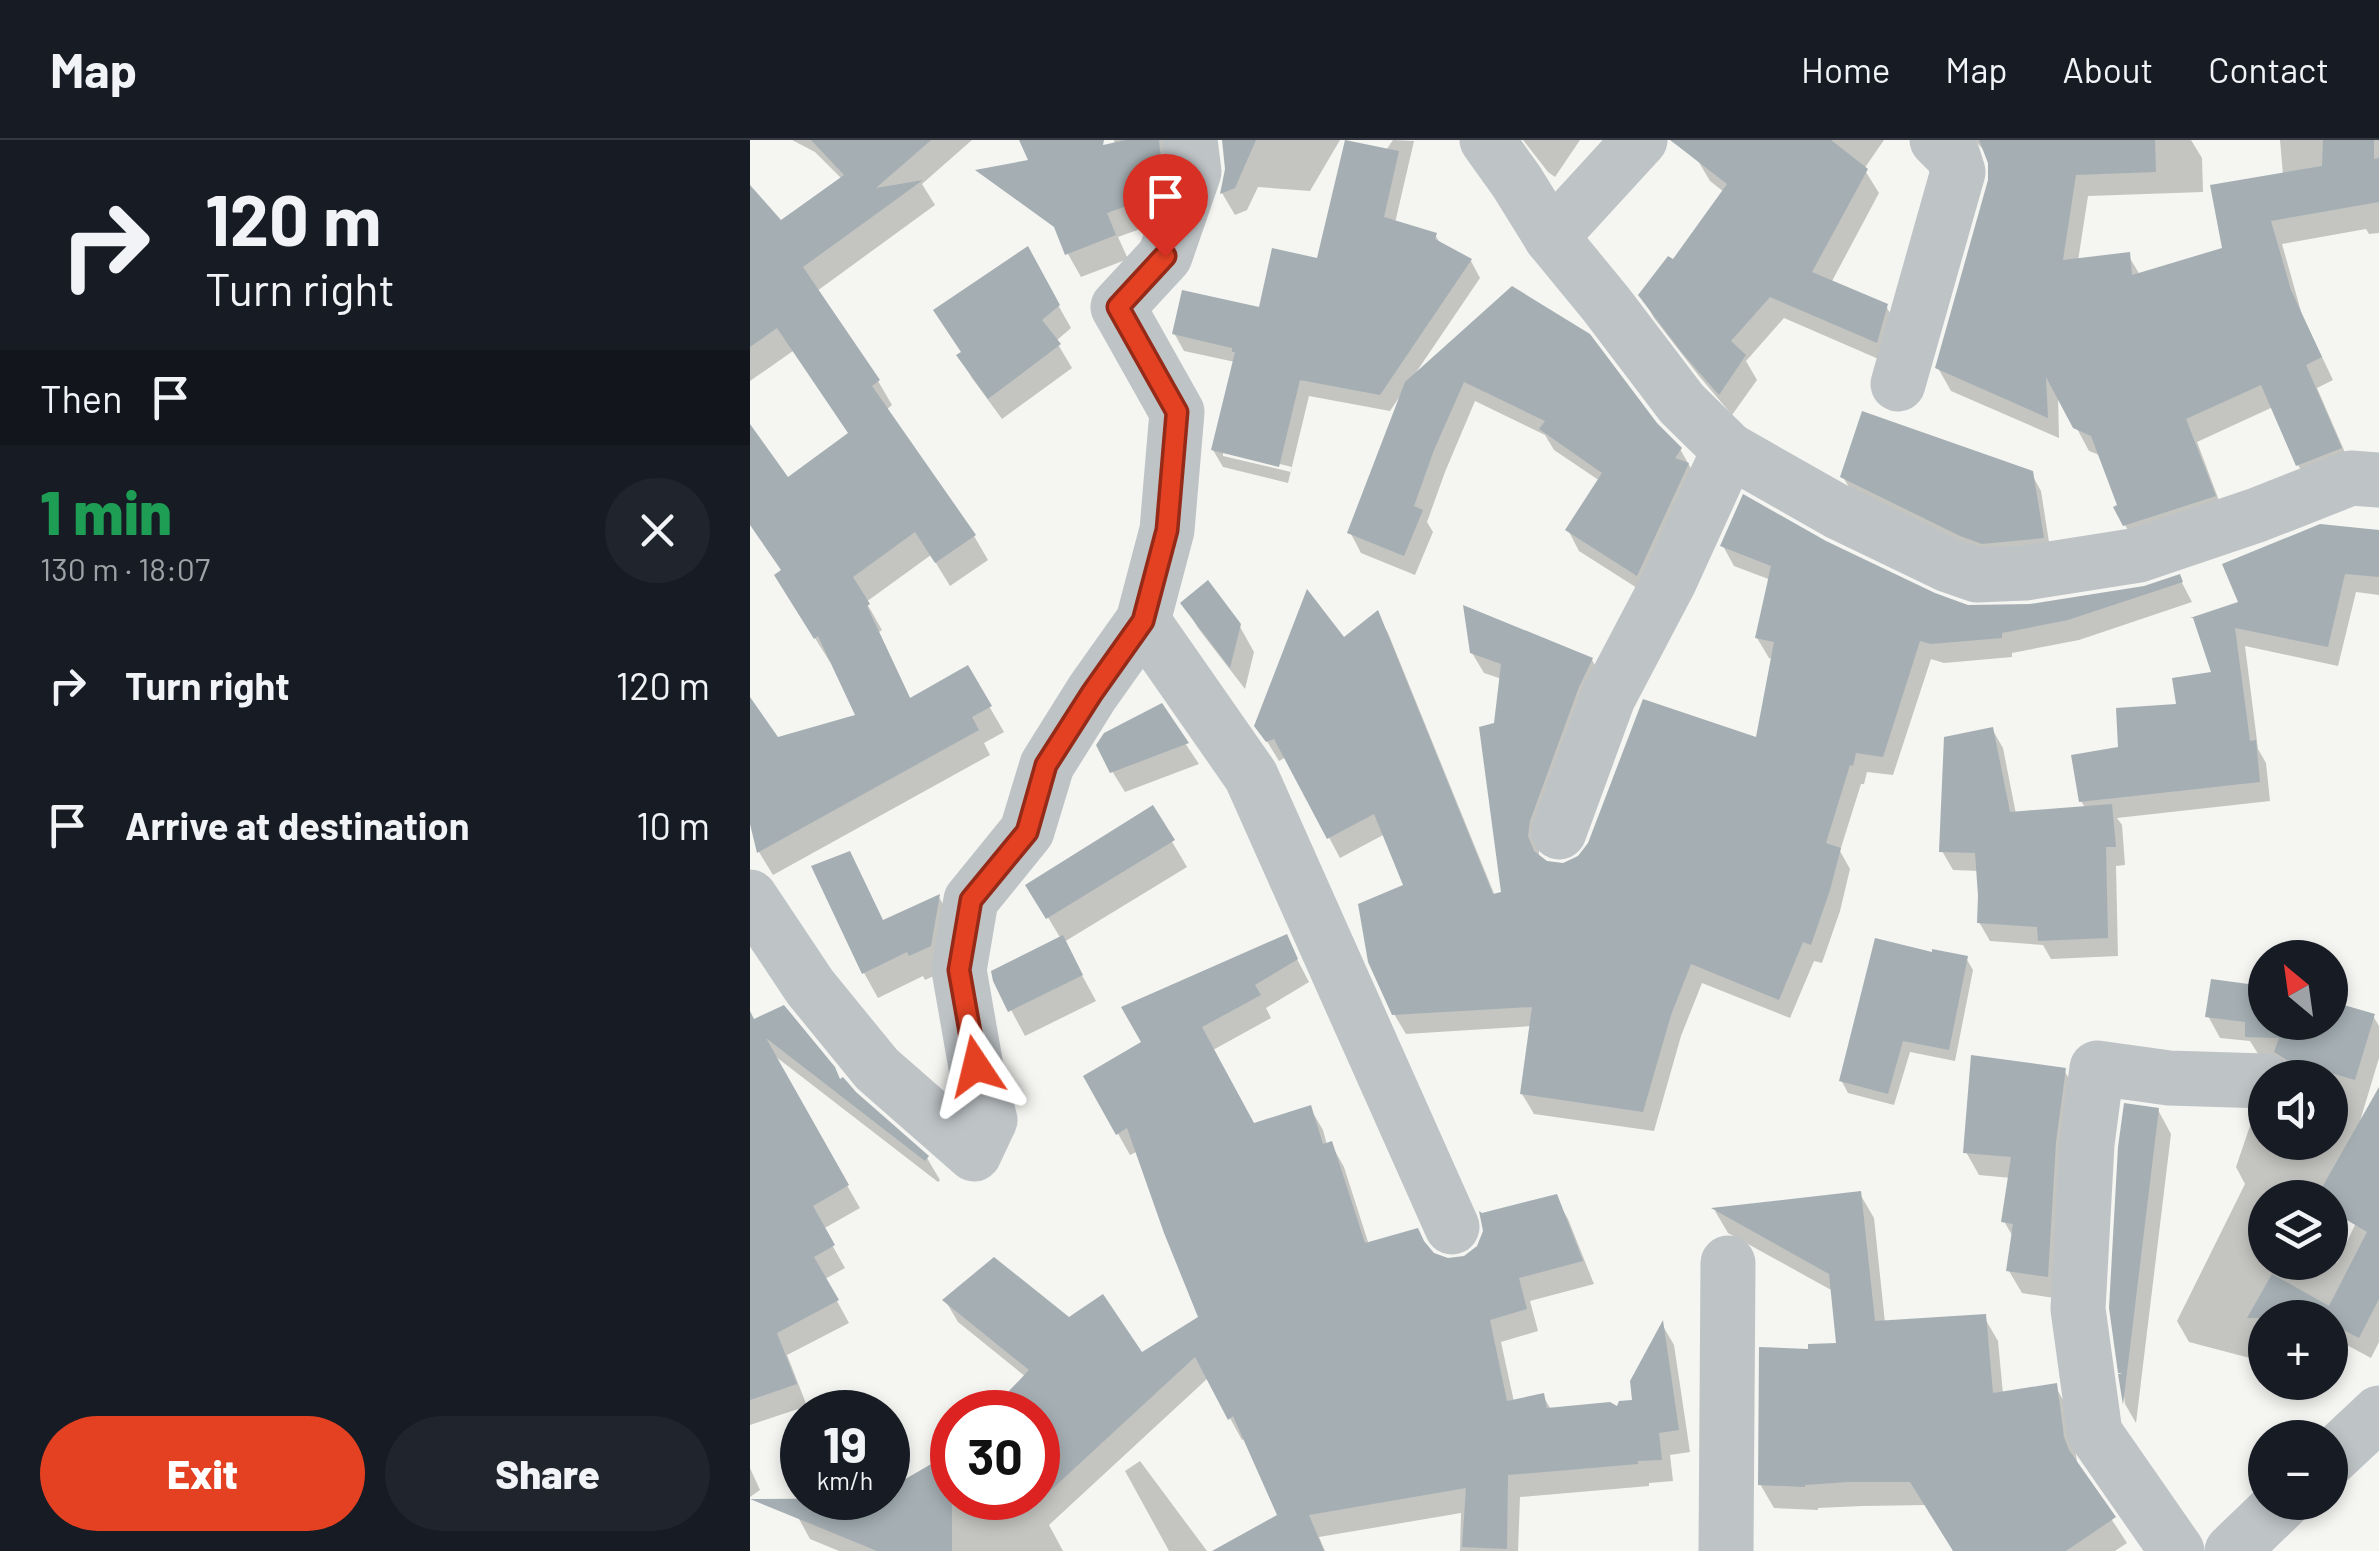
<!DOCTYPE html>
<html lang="en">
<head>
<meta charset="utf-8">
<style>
  :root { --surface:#171b24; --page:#20242c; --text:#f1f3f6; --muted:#9ea1a6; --line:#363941; --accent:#e44123 }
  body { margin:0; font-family:Barlow,sans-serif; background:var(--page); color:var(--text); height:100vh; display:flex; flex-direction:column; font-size:38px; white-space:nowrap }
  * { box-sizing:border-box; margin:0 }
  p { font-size:32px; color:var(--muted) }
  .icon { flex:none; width:55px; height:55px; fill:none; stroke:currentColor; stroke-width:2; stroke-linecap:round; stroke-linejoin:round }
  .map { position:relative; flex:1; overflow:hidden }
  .panel { display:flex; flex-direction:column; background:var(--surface); width:750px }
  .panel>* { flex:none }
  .guide { background:#171b24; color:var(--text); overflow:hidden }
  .needle { width:65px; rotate:331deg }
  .buttons { position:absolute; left:1498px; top:800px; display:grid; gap:20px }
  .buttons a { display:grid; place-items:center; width:100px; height:100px; border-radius:50%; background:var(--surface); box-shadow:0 5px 15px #0003; font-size:50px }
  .speed { position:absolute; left:30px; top:1250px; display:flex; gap:20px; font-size:50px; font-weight:700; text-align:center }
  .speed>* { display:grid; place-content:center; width:130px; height:130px; border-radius:50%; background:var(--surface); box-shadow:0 5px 15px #0003; line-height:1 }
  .speed small { font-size:25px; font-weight:400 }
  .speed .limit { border:15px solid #d22; background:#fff; color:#111 }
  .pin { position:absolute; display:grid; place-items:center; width:85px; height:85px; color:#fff; margin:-102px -42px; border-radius:50% 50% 50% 0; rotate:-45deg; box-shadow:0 0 10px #0007 }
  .pin .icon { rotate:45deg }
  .me { position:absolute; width:110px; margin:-55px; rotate:350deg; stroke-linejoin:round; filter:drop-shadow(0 0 8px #0008) }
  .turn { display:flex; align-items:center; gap:35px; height:210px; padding:0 40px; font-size:45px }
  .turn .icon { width:130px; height:130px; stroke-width:2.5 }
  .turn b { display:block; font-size:70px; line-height:85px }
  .then { display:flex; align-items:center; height:95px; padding:0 40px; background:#0003; gap:20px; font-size:38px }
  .round { display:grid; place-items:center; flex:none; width:105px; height:105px; border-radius:52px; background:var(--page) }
  .overview { display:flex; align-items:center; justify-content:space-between; height:170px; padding:0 40px }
  h1 { font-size:60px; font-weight:800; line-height:75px; color:#1e9e55 }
  .cta { display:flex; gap:20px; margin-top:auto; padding:20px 40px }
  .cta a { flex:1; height:115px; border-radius:60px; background:var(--accent); color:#fff; font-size:40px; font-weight:800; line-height:115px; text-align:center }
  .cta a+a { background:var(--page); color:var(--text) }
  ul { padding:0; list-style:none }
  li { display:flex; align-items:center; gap:30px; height:140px; padding:0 40px }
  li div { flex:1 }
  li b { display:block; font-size:38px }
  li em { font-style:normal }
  header { display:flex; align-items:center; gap:60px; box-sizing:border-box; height:140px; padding:0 50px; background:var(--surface); border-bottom:2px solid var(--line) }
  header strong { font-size:48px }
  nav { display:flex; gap:55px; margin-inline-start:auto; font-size:35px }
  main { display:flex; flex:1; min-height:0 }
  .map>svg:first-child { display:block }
</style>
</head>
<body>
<header>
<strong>Map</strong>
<nav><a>Home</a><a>Map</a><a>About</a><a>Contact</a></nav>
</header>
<main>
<section class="panel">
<div class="guide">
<div class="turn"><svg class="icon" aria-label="right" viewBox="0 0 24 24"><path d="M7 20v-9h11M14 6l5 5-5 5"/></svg><div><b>120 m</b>Turn right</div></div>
<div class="then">Then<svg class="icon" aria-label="arrive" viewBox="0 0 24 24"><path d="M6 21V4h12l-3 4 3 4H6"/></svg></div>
</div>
<div class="overview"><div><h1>1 min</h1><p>130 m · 18:07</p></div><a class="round"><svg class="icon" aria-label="close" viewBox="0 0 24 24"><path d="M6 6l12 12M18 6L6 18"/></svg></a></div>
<ul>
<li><svg class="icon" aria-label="right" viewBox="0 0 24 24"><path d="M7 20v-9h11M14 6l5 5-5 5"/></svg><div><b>Turn right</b></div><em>120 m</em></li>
<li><svg class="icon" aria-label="arrive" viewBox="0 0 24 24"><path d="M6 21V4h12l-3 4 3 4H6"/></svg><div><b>Arrive at destination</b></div><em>10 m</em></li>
</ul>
<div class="cta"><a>Exit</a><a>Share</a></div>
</section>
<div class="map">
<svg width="1629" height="1411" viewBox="0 0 1629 1411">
  <rect width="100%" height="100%" fill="#f5f5f2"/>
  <g fill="#0003" fill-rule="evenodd">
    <polygon points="42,0 222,0 172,44 185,65 67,151 128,241 142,265 136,270 224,396 238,420 200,446 181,415 116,462 132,490 129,492 161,560 217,528 254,592 234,603 240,615 23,735 9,712 0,673 0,561 27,600 109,576 82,520 80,522 41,460 33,432 7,392 0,357 0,288 37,340 100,295 43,211 0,241 0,49 31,83 92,39 65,12"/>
    <polygon points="364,0 434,0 415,80 368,97 378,119 331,137 318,114 281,22 365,5"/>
    <polygon points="474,0 590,0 560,51 508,47 497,70 485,75 472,53 478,29"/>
    <path d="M 643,0 L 664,1 L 645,83 L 685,95 L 692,106 L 721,121 L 730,138 L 665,234 L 762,149 L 930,309 L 942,330 L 898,455 L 829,411 L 818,390 L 850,341 L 804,310 L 795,295 L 725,261 L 695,332 L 677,382 L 683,392 L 665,435 L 611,413 L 600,392 L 650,256 L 640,271 L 559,256 L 538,343 L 473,327 L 463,310 L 485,222 L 434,211 L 424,193 L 511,170 L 569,121 L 573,102 ZM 473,310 L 542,327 L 541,332 L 473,316 Z"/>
    <polygon points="773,0 830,0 805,37 798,32"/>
    <polygon points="929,0 1134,0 1114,29 1129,53 1081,143 1136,166 1149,189 1140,224 1034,178 996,221 1007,240 982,275 949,236 904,178 891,155 924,123 974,52 960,41 947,19"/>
    <polygon points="1224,0 1441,0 1452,18 1453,52 1338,56 1328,121 1378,115 1390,135 1475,110 1533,35 1530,0 1629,0 1629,93 1619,94 1616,89 1532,104 1552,175 1583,240 1567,248 1603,331 1561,347 1548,325 1523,267 1447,302 1476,379 1388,407 1375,385 1352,316 1339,311 1308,253 1309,298 1201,251 1188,228 1241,40 1237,13"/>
    <polygon points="277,110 321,188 306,201 322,228 252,279 222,238 209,216"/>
    <polygon points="1281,333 1291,351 1301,415 1243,419 1103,354 1093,337"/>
    <polygon points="1629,393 1629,455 1606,452 1588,526 1495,506 1508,609 1516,623 1520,661 1367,678 1372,685 1375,725 1366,726 1368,816 1301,819 1293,805 1240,801 1229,782 1229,731 1203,730 1192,711 1242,589 1253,608 1266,674 1336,669 1331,661 1371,609 1429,567 1464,534 1492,463"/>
    <polygon points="1075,403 1184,456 1217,467 1280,466 1394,448 1429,437 1442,462 1329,500 1262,513 1262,517 1194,523 1181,519 1143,635 1117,632 1114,644 1111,644 1090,711 1100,729 1090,771 1072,823 1064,821 1040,878 952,843 931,896 904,991 784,974 772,954 782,886 656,894 644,874 656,746 635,694 590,718 536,617 529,621 507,585 594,501 627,474 638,493 745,756 754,754 746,585 752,539 734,533 722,513 842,520 853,540 789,703 789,718 798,724 814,725 1008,600 1023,519 1019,518 1007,498 1021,440 984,426 973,406"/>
    <polygon points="433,463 489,485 504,512 495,549 448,488"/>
    <polygon points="411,567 449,624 375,652 362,631"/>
    <polygon points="402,668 437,727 314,802 346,861 275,896 245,840 311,799 279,746"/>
    <polygon points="65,727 134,782 189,757 203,782 195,831 175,840 173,836 128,858 114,833"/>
    <polygon points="536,798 559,842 516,868 521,878 463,910 504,986 560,968 573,990 577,1005 581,1004 594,1027 619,1105 683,1115 698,1120 715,1118 805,1057 818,1079 844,1144 780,1161 788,1191 751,1202 764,1262 793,1256 802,1271 868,1269 885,1262 913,1186 924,1205 940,1312 920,1315 923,1341 899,1343 899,1346 770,1357 768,1411 710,1411 711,1373 569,1397 575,1411 467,1411 530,1376 496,1298 492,1300 458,1238 299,1385 313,1411 89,1411 60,1399 48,1377 56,1358 113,1358 108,1369 128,1358 138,1358 138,1352 202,1315 202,1358 288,1358 288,1272 262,1272 255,1259 276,1237 208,1182 195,1160 318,1180 391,1216 451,1178 388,1011 380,1015 336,937 394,903"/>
    <polygon points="1184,815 1216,818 1223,830 1205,921 1160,912 1144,965 1098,953 1091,940"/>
    <polygon points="1515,845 1515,882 1580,882 1580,864 1623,876 1629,886 1629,918 1580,1081 1580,1058 1515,1058 1515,1122 1580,1122 1580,1120 1587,1123 1629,1034 1629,1202 1621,1218 1580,1196 1580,1178 1515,1178 1515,1222 1439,1202 1427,1181 1495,1044 1486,1027 1504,974 1515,975 1515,1002 1580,1002 1580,938 1547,938 1539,933 1530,918 1510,917 1500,901 1470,898 1458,876"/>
    <polygon points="0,884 90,941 177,1018 190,1040 188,1042 21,913 110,1068 73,1089 95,1128 75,1139 99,1183 37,1215 57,1266 0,1285"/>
    <polygon points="1314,930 1327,953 1310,1159 1272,1153 1259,1131 1263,1097 1254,1081 1261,1038 1229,1035 1216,1012"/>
    <polygon points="1408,970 1421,994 1386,1283 1375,1264 1371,1232"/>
    <polygon points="1110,1054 1124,1078 1135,1183 1234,1177 1248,1201 1253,1254 1305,1246 1319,1270 1328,1328 1377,1403 1365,1411 1202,1411 1204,1410 1177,1365 1112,1366 1068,1368 1068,1370 1024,1368 1010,1344 1061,1212 1088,1205 1083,1151 978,1093 965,1071"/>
    <polygon points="390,1321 457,1411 419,1411 375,1331"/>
    <polygon points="0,1328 10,1350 0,1357"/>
  </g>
  <g fill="#a5afb3">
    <polygon points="61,0 181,0 126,48 173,40 53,127 130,240 122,246 226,395 185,423 165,392 103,437 120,464 117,466 160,558 218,525 242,566 222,577 229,590 7,713 0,684 0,557 28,597 105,575 68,496 64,499 24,435 31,430 0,385 0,284 38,337 98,293 27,188 0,207 0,45 31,80 94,35"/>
    <polygon points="269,0 354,0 353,5 376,0 409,0 412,29 402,57 357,73 366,95 315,115 304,87 225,30 278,20"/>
    <polygon points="472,0 506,0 485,48 470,54 475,29"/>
    <polygon points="595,0 649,11 634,77 687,93 685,99 722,119 630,255 550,240 529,327 461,310 485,212 482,212 482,208 422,194 432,150 509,167 522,108 567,118"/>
    <polygon points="920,0 1081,0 1118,29 1062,132 1138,164 1127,203 1020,157 981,201 996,215 969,255 933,214 888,155 918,116 923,119 977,44"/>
    <polygon points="1229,0 1405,0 1406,32 1326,35 1313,120 1380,112 1382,135 1472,108 1460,45 1572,26 1573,0 1624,0 1624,19 1629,18 1629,62 1521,81 1541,150 1572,217 1556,225 1592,308 1546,326 1511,245 1436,279 1466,356 1373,386 1363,367 1367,365 1341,296 1323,288 1296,237 1298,278 1185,228 1238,40 1238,23"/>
    <polygon points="278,106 310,165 292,180 311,204 238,259 206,215 211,212 183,170"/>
    <polygon points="762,146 840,194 907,283 932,308 925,318 939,323 887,436 815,390 852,333 789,289 795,281 714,242 684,310 664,366 673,370 654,416 597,393 655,242"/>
    <polygon points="1112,271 1283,331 1294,398 1232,404 1210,396 1090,337"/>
    <polygon points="993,354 1076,401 1185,453 1218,465 1280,464 1394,446 1430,434 1433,442 1318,480 1252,493 1252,498 1181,504 1170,501 1133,617 1106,613 1103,626 1100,625 1076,703 1091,708 1080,750 1061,805 1053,802 1029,860 941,824 921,875 893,972 770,954 782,867 642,875 618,822 608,764 653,745 624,674 577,699 524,599 516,602 504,586 557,449 594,497 628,470 743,754 751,752 729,587 744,583 751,524 720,513 713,465 843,518 829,547 780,681 778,696 784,711 797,721 813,723 828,716 838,703 893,559 1006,597 1024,502 1005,498 1021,426 970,406"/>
    <polygon points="1570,384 1629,390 1629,437 1595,434 1578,507 1485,488 1500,601 1506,600 1510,642 1329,662 1321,615 1368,607 1366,568 1426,564 1422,538 1461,532 1443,478 1440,478 1488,462 1472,424"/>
    <polygon points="458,440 491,484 480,528 430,463"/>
    <polygon points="412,563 439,603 360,633 346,605 354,593"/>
    <polygon points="1243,587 1260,672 1362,664 1366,707 1356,707 1358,798 1288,801 1287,787 1227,783 1228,756 1225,713 1189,712 1194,597"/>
    <polygon points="403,665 425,700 296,779 275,745"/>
    <polygon points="100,711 133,780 190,754 181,806 159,816 157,812 112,834 61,726"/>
    <polygon points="537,794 548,819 505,845 511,855 452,887 504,983 561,965 573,1004 582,1001 615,1103 668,1088 674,1101 684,1113 698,1118 714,1116 727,1106 733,1091 729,1071 732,1073 807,1054 833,1121 769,1138 777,1169 740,1180 757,1261 794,1253 797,1268 860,1262 867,1266 869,1261 882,1260 880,1241 913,1180 929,1290 909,1293 912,1320 888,1321 888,1324 758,1335 757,1409 712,1407 716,1348 559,1375 574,1411 462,1411 527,1375 483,1276 478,1280 445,1217 288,1362 288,1272 239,1272 279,1230 192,1160 244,1117 319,1177 353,1154 392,1212 448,1177 414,1093 377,988 366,995 333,936 391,902 371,867"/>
    <polygon points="313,795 333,835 258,872 243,841 241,831"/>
    <polygon points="1125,798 1182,812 1182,809 1218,816 1199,910 1153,901 1138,954 1089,941"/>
    <polygon points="1461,839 1506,845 1506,840 1515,843 1515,882 1580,882 1580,861 1625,874 1605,940 1537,920 1524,912 1529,898 1495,897 1495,882 1455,877"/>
    <polygon points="34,865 85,927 90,939 93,937 106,952 179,1016 175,1021 16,898 99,1045 63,1066 85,1105 64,1117 89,1160 27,1193 47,1244 0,1260 0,871 4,879"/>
    <polygon points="1221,915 1316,928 1306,1002 1298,1137 1256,1131 1263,1084 1251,1082 1261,1017 1213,1013"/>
    <polygon points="1629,947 1629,1159 1609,1198 1580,1183 1580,1178 1497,1178 1522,1134 1579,1166 1617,1092 1580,1070 1580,1058 1566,1058"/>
    <polygon points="1374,963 1409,968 1373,1265 1368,1234 1373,1233 1368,1233 1359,1168 1368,1007"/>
    <polygon points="1111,1051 1125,1181 1236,1174 1243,1253 1307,1243 1314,1297 1319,1310 1366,1377 1316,1411 1203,1411 1160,1342 1098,1342 1055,1345 1055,1347 1008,1345 1009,1207 1058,1209 1058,1204 1086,1203 1079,1134 961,1068"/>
    <polygon points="202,1312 202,1411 127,1411 0,1359 138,1358 138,1349"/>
  </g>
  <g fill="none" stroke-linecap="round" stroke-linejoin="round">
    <g stroke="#bec3c6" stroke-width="55">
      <polyline points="737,0 767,42 801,97 856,164 932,264 979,310 1090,373 1198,425 1227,435 1275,433 1389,415 1507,375 1601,338 1629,340"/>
      <polyline points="801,97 890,0"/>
      <polyline points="1148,244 1208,32 1203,16 1187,0"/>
      <polyline points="393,481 501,636 702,1087"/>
      <polyline points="809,692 858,558 920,440 979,310"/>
      <polyline points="0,757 60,847 127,929 224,1014 240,980 226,927 209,830 221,760 277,691 297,625 342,553 393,481 417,390 427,272 368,167 415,116 444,32 440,0"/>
      <polyline points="1580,1319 1629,1273"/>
      <polyline points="976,1411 978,1123"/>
      <polyline points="1427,1411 1345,1293 1328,1169 1337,1004 1347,928 1419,938 1515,941"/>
      <polyline points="1482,1411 1533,1362"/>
    </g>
  </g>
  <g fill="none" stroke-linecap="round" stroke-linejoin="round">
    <defs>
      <polyline id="route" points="226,926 209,830 221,760 277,692 296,625 342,553 393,481 417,390 427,272 368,167 415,116"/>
    </defs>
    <use href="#route" stroke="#942a17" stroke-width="25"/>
    <use href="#route" stroke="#e44123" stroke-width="18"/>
  </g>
</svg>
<div class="buttons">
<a><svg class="needle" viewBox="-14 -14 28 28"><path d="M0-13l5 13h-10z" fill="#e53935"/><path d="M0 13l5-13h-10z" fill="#9ea1a6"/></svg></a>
<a><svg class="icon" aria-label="sound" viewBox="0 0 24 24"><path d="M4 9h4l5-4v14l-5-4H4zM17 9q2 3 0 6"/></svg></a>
<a><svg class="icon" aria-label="layers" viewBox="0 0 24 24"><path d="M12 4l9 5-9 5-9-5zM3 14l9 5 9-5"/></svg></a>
<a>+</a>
<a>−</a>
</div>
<div class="speed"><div>19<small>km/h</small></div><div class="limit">30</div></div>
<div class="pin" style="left:415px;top:116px;background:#d93025"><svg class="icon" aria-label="arrive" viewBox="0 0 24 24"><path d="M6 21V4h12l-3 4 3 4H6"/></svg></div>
<svg class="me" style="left:226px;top:926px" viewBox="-20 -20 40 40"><path d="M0-17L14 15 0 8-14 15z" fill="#e44123" stroke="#fff" stroke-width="4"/></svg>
</div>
</main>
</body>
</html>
